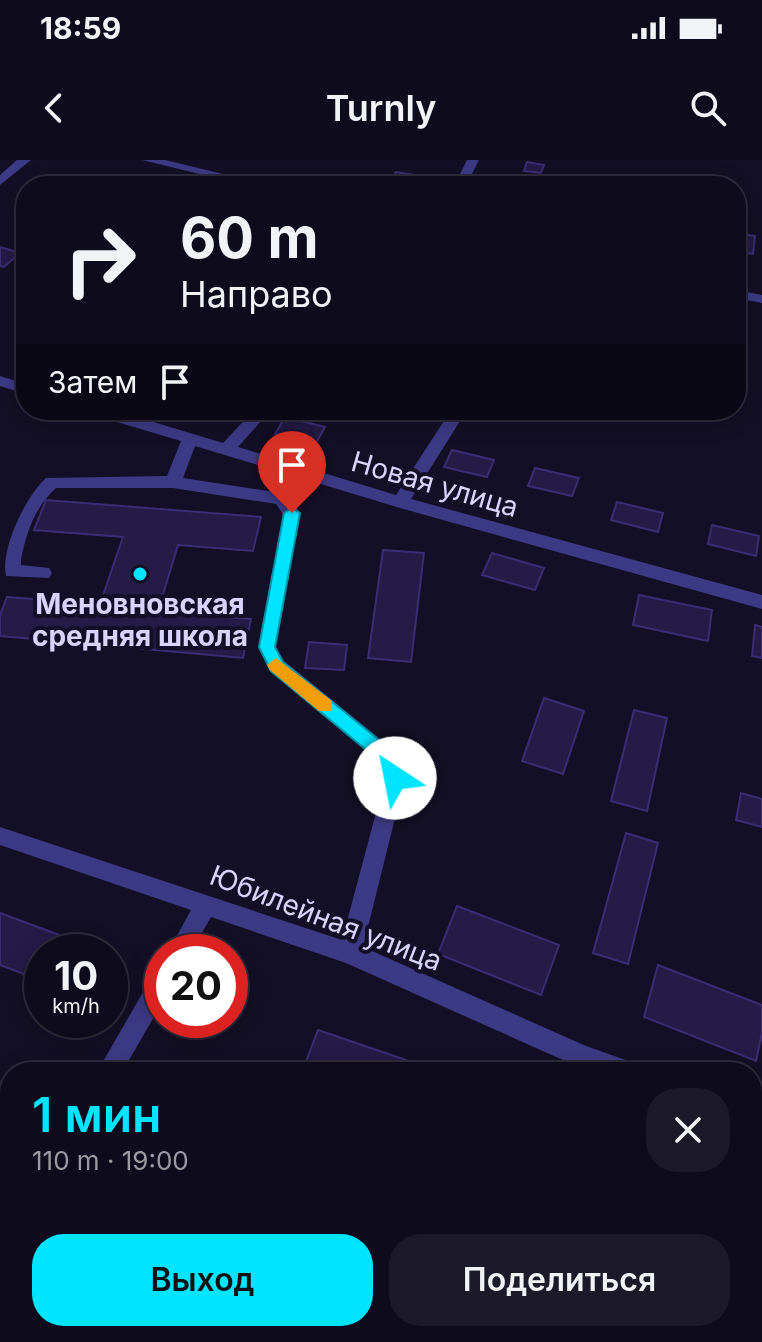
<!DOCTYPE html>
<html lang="ru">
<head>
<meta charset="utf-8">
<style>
  :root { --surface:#0e0b1c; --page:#1c1929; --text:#f1f3f6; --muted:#9b9ba3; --line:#2e2b3b; --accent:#00e5ff }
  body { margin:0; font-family:Inter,sans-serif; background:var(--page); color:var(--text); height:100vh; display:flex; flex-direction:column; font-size:30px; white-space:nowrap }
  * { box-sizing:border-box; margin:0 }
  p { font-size:26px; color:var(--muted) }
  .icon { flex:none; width:44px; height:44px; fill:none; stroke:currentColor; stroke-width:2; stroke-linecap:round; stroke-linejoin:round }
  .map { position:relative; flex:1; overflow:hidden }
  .drawer { position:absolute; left:0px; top:902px; width:762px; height:280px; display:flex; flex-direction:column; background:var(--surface); border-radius:32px 32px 0 0; box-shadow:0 4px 20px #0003,0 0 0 2px var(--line) }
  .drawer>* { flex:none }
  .banner { position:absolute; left:16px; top:16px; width:730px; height:244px; border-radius:32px; box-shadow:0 4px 20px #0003,0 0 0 2px var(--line); background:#0e0b1c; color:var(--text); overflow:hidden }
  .speed { position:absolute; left:24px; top:774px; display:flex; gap:16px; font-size:40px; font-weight:700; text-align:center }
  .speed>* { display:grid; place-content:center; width:104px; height:104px; border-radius:50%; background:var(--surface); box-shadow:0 4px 20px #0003,0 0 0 2px var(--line); line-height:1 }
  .speed small { font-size:20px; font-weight:400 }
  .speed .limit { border:12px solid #d22; background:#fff; color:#111 }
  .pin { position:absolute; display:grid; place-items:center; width:68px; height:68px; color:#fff; margin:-82px -34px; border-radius:50% 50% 50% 0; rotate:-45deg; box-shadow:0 0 8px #0007 }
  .pin .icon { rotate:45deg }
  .me { position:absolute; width:88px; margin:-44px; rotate:326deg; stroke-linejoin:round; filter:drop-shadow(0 0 6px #0008) }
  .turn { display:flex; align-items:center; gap:28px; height:168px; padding:0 32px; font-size:36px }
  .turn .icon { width:104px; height:104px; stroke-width:2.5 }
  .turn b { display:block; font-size:56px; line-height:68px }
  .then { display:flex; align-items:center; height:76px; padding:0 32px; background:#0003; gap:16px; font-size:30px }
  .round { display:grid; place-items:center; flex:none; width:84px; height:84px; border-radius:32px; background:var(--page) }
  .head { display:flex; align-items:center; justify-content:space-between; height:136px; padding:0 32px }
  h1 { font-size:48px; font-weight:600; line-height:60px; color:var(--accent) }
  .action { display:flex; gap:16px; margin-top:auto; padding:16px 32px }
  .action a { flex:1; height:92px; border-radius:32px; background:var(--accent); color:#111; font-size:32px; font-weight:600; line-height:92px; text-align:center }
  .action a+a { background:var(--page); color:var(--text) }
  .status { display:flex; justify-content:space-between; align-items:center; height:56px; padding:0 40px; background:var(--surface); direction:ltr }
  .status svg { height:22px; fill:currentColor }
  header { display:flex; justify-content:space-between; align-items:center; height:104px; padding:0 32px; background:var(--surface); font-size:36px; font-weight:600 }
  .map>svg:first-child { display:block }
</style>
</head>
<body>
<div class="status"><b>18:59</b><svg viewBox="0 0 49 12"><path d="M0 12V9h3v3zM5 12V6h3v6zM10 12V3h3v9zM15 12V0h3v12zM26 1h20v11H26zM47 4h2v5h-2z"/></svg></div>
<header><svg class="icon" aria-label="back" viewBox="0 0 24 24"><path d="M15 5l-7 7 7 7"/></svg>Turnly<svg class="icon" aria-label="search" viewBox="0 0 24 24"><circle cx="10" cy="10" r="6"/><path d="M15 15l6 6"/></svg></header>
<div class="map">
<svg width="762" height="1182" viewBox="0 0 762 1182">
  <rect width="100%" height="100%" fill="#130f26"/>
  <g fill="#241b47" stroke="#3b2d73" stroke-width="2">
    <polygon points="527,2 544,5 541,13 524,11"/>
    <polygon points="396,12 421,16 415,26 387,25"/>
    <polygon points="736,73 755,76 753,94 736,92"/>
    <polygon points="0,87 20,93 4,107 0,106"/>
    <polygon points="285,257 325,267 316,283 275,274"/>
    <polygon points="452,290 494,300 487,317 444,307"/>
    <polygon points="535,308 579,318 572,336 528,326"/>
    <polygon points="46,340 261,357 253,391 178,385 158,451 251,459 243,498 0,476 0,455 7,437 100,444 123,377 34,370"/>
    <polygon points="617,342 663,353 658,372 611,360"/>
    <polygon points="712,365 759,376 756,396 708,384"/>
    <polygon points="383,390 424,393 411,502 368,498"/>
    <polygon points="492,393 544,408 535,430 482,415"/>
    <polygon points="639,435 712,450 708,481 633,465"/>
    <polygon points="755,465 762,467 762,498 752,496"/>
    <polygon points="309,482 347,485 344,510 305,508"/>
    <polygon points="544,538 584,551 563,614 522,601"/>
    <polygon points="634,550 667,558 647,651 611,641"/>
    <polygon points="741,633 762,639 762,667 736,660"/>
    <polygon points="626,673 658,683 628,804 593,793"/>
    <polygon points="457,746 559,785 541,835 438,794"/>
    <polygon points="0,753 89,786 85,792 42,792 42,821 0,805"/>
    <polygon points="658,805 762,845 762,873 756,901 644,857"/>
    <polygon points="318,870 441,912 302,912"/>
    <polygon points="10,1150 10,1172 77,1172 71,1182 0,1182 0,1167"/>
  </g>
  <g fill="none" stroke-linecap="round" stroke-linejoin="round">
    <g fill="#3d3a85" fill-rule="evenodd">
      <polygon points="17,0 31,0 0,25 0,15"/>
      <polygon points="142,0 165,0 272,26 249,26"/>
      <polygon points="467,0 479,0 466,26 454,26"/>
      <polygon points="736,130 762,135 762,143 736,138"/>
      <polygon points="0,216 26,224 26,234 0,226"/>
      <path d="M 88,250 L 114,250 L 223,283 L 254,250 L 271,250 L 238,287 L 396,335 L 451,250 L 467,250 L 411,339 L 762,435 L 762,449 L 400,348 L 195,286 L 183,318 L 281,333 C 290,336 296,345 300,353 L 276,487 L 284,501 L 385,583 L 405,618 L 363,787 L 586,886 L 634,903 L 637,912 L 591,912 L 583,909 L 346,803 L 211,757 L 191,792 L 168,792 L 191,750 L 0,685 L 0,667 L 342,780 L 385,619 L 371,595 L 270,511 L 258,487 L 283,354 L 276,344 L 173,328 L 56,328 C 35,347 26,373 21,400 L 21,405 L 49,408 L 52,413 L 49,418 L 6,416 C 0,389 26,336 46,318 L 167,316 L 181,281 L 90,254 Z"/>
      <polygon points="162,810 162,843 122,912 97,912 154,813"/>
      <polygon points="752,945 762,949 762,973 752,969"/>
      <polygon points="10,1067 10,1105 0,1110 0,1072"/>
      <polygon points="454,1172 482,1172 478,1182 450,1182"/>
    </g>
  </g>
  <polygon fill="#00e5ff" stroke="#0095a6" stroke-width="2" points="292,348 300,353 275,487 283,502 384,584 404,618 402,623 389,623 371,594 271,511 259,487 284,353"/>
  <polygon fill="#f59e0b" points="276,498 332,541 332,551 319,551 270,510 267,505"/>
  <circle fill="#00e5ff" stroke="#130f26" stroke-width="3" cx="140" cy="414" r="8"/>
  <g text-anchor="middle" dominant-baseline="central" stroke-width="8" stroke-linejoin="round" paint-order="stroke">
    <g font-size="28" fill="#d9d4ff" stroke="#130f26">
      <text transform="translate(435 324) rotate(16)">Новая улица</text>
      <text transform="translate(326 758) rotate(21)">Юбилейная улица</text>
    </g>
    <g font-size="28" font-weight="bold" fill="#d9d4ff" stroke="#130f26">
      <text x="140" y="444">Меновновская<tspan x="140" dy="32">средняя школа</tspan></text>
    </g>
  </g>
</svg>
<div class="speed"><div>10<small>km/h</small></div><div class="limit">20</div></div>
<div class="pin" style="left:292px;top:353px;background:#d93025"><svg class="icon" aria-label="arrive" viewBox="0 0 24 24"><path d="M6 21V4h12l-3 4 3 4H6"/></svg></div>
<svg class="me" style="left:395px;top:618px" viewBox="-20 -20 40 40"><circle r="19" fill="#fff"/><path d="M0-13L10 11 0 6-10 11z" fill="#00e5ff"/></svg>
<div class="banner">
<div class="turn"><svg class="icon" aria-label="right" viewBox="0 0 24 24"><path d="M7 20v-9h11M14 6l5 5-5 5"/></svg><div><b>60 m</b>Направо</div></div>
<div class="then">Затем<svg class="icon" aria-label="arrive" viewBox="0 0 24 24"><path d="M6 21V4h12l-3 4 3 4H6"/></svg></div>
</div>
<section class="drawer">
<div class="head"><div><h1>1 мин</h1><p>110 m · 19:00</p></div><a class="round"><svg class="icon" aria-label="close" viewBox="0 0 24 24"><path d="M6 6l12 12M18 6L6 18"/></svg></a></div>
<div class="action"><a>Выход</a><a>Поделиться</a></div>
</section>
</div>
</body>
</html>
